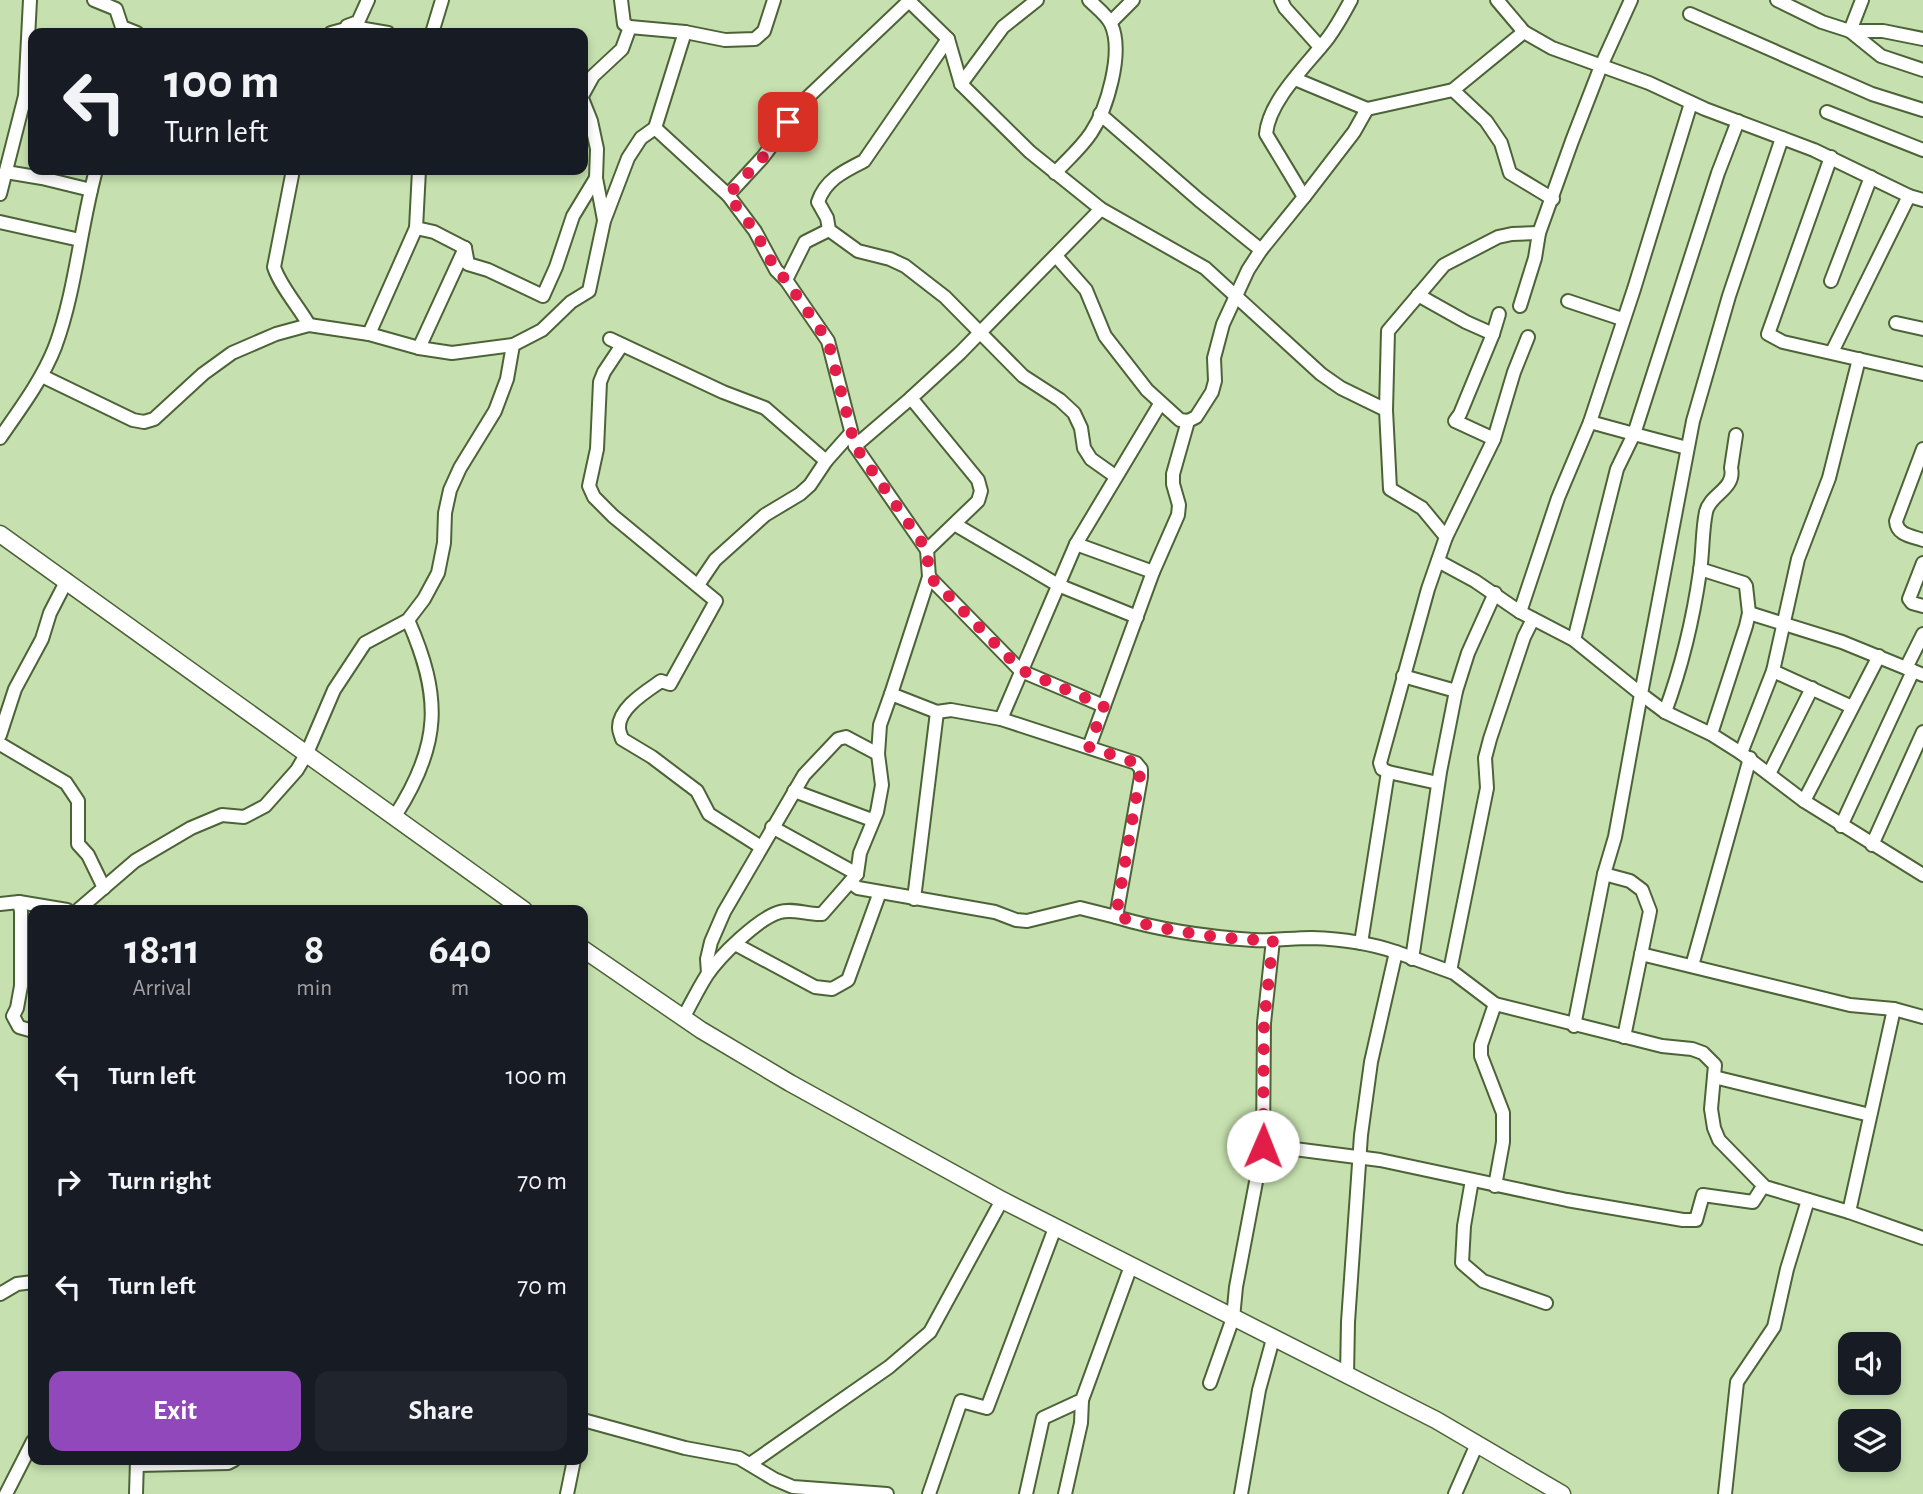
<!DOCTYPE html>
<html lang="en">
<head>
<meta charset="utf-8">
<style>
  :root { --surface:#171b24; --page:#20242c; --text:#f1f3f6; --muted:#9ea1a6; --accent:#9048bb }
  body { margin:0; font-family:"Alegreya Sans",sans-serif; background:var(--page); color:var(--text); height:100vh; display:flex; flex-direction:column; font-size:26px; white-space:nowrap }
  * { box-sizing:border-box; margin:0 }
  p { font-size:23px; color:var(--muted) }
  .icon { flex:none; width:38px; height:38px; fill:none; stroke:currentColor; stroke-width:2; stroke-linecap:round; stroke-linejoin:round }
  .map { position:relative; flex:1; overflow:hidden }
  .drawer { position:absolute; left:28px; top:905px; width:560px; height:560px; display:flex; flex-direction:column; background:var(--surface); border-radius:14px; box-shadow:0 4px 10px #0003 }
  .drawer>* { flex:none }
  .top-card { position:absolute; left:28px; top:28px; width:560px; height:147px; border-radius:14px; box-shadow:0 4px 10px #0003; background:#171b24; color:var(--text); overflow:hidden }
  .fabs { position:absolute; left:1838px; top:1332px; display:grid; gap:14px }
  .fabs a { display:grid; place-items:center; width:63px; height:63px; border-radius:14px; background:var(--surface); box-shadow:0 4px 10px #0003; font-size:35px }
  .pin { position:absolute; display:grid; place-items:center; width:60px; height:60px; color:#fff; margin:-30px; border-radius:14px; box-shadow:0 4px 10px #0006 }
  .me { position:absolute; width:77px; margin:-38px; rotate:1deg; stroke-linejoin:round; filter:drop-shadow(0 0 5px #0008) }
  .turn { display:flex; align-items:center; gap:24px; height:147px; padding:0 21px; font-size:32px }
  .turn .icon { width:91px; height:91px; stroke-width:2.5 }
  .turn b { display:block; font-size:49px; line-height:60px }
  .eta { display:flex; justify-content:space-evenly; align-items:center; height:119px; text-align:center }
  .eta b { font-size:42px; font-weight:700; line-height:49px }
  .primary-button { display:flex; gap:14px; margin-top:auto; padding:14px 21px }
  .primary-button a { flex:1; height:80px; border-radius:14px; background:var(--accent); color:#fff; font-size:28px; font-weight:700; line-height:80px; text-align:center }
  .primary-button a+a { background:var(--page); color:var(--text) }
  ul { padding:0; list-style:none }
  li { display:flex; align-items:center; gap:21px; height:105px; padding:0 21px }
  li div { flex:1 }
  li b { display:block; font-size:26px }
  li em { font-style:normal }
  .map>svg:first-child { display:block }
</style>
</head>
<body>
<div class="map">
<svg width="1923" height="1494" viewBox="0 0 1923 1494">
  <rect width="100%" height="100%" fill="#c6e1af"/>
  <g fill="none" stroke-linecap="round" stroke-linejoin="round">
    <defs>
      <g id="minor">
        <polyline points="94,0 116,9 122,27 137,33"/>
        <polyline points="621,0 624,24 630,27 685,32 725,40 755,39 764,31 774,0"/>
        <polyline points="908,0 948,39 961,84 1030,152 1101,209 1205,268 1321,374 1341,388 1386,410"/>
        <polyline points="1281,0 1285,8 1320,47"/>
        <polyline points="1497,0 1524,32 1552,48 1649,83 1705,109 1814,150 1909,196 1923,200"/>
        <polyline points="1777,0 1822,22 1850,31 1883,31 1923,39"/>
        <polyline points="1862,0 1850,31 1881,56 1923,70"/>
        <polyline points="1690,14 1872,94 1923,110"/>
        <polyline points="1111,22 1133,0"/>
        <polyline points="347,26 358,22 368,0"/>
        <polyline points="331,33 353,27 388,33"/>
        <polyline points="432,33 442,0"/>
        <path d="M 948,39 L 864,161 C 844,171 825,180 818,202 L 827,218 L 829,230 L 858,251 L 890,259 L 905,266 L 945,297 L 1023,376 L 1060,400 L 1074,413 L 1081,428 L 1084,448 L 1091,459 L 1115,476"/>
        <polyline points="1295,79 1367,109 1453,90 1524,32"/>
        <polyline points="961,84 1003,27 1037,0"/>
        <polyline points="1453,90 1486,121 1501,143 1510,173 1553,199"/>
        <polyline points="583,94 593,76 622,49 630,27"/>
        <polyline points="583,101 591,121 597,149 596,178 604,220"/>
        <polyline points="1827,112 1923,150"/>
        <polyline points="1100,114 1199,200 1261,250"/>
        <polyline points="655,128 728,195 755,231 776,270 786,280 828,341 855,446 927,550 929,577 891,694"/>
        <polyline points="1782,138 1729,296 1693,421 1641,694 1665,712 1711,734 1741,753 1804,801 1923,875"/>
        <polyline points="1831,157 1768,334 1783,342 1923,374"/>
        <path d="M 293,170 L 274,267 C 280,286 299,307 309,325"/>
        <polyline points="6,172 42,178 91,190"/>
        <path d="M 1055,173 C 1067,160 1081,148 1091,133 C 1107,109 1124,52 1111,24 C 1107,15 1096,7 1089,0"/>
        <polyline points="0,194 25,96 30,0"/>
        <polyline points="728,195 763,157 807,98 909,1"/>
        <polyline points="1304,197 1354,132 1367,109"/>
        <polyline points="0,222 80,240"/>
        <polyline points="416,228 419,170"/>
        <polyline points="465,248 468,264 488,270 543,296 556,267 573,216 596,178"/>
        <polyline points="1056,256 1086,290 1105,336 1147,390 1180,420 1188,421"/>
        <polyline points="786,280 805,242 829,230"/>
        <polyline points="1831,281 1871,177"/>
        <polyline points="1418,295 1466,322 1493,334 1499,314"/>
        <polyline points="1568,301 1622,319"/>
        <polyline points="1520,306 1535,258 1539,233 1572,141 1601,66 1631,0"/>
        <polyline points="1896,323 1923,329"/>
        <polyline points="369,334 416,228 434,232 465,248"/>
        <polyline points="1493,334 1460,414 1455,421 1494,439"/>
        <polyline points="610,339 723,392 765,408 826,461 850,434"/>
        <path d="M 622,345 L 604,372 L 600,382 L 597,449 L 589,486 L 594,497 L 613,516 L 716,601 L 670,684 L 661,681 C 647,691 618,708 619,728 C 619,732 621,735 622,739 L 652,757 L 697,791 L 709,814 L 761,847"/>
        <polyline points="419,348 465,248"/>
        <polyline points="1832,352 1909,196"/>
        <polyline points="42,376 133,420 144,422 154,419 203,374 232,353 276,334 309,325 369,334 419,348 452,353 513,345 542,330 571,302 589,291 604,221 628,158 641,138 655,128 685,32"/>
        <polyline points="911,398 978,480 981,491 978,501 927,550"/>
        <polyline points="1590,422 1634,434 1718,173 1738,121"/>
        <path d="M 0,438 C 20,409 42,380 55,347 C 76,290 80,228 96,170"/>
        <polyline points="855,446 911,398 960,353 1101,209"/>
        <path d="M 1923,449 L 1896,521 C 1897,535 1911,536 1923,540"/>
        <polyline points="956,525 1058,585 1137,617"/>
        <polyline points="1446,537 1422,508 1390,489 1386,410 1388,331 1444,265 1498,237 1512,234 1539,233"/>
        <polyline points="1076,544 1153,572"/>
        <polyline points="1438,561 1475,581 1520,612 1574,640 1641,694 1615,837 1604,874 1574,1026"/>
        <polyline points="1923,563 1909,599 1912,603 1923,606"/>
        <polyline points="1700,569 1744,583 1746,586 1749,613 1746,626 1711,734"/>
        <polyline points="929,577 1021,671 1104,706"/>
        <polyline points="698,585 715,560 765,515 800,494 810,485 826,461"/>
        <polyline points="1520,612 1558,498 1590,422 1634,289 1691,103"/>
        <polyline points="1749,613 1842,642 1923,675"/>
        <polyline points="1574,640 1617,469 1634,434 1687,448"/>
        <polyline points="1906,668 1923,634"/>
        <polyline points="1773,671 1852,707"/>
        <polyline points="1403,676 1456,691"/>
        <path d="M 1665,712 C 1682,666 1693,620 1700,571 C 1703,552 1702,531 1706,512 C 1709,495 1736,489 1731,468 L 1736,435"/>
        <polyline points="1001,719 1076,544 1160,404"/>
        <polyline points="0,735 15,689 42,639 50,613 67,580"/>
        <polyline points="0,744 66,783 78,801 78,844 88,855 104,888"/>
        <path d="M 1089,747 L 1153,572 L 1178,515 L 1179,505 L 1173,484 L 1173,474 L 1188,421 L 1196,417 L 1212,392 L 1215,381 L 1214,358 L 1223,324 L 1248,270 L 1261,250 L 1304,197 L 1266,134 C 1269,100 1308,64 1328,38 C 1337,26 1344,13 1351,0"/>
        <polyline points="1741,753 1773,671 1798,559 1829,478 1859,359"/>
        <polyline points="1769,774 1812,688"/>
        <polyline points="1438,783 1388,772 1382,769 1380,763 1428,589 1446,537 1494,439 1514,372 1528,337"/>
        <polyline points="794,791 872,820"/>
        <polyline points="1804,801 1879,656"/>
        <path d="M 395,816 C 441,745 442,697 408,620"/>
        <polyline points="1841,826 1913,671"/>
        <polyline points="772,827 857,874"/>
        <polyline points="1872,845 1923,732"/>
        <polyline points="1604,874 1630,881 1642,890 1650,911 1624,1037"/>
        <polyline points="850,882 858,888 995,912 1016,920 1027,921 1080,908 1116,917"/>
        <polyline points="914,899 937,712"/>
        <polyline points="19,902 21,911 21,986 17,1008 13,1016 19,1027 33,1031"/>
        <polyline points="0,904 19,902 67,910"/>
        <polyline points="78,910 135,861 191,828 222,815 244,817 265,806 297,770 307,753 334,690 365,643 408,620 424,599 438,573 444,543 445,513 450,490 460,468 495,411 507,379 513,345"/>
        <polyline points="1273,940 1264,1023 1263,1145 1380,1160 1567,1200 1683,1220 1696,1220 1703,1195 1753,1202 1762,1188 1765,1187"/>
        <polyline points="1361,943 1388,772"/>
        <polyline points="735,944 815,987 832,989 848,980 880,892"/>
        <polyline points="1641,954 1850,1005 1894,1009 1923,1017"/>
        <polyline points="1412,959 1440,772 1456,691 1468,653 1495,593"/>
        <polyline points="1692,966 1750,758"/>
        <polyline points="1450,971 1487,788 1485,758 1490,739 1524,637 1533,619"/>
        <polyline points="708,973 707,959 711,942 724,912 804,775 838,739 846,737 878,754"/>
        <path d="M 683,1018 C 691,1004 698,989 707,975 C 719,957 758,918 780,912 C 793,908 808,915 822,914 L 857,874 L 860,853 L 877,812 L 882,785 L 878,754 L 880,725 L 891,694 L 937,712 L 951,710 L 1001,719 L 1136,763 L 1141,769 L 1141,777 L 1116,917 C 1159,930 1208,937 1253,940 C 1273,941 1292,938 1312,938 C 1340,939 1370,943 1396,952"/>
        <polyline points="1714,1077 1870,1115"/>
        <polyline points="1472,1180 1464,1226 1462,1263 1483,1281 1546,1303"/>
        <polyline points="1495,1186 1503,1142 1503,1113 1481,1056 1481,1045 1495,1004"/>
        <polyline points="1849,1212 1894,1009"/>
        <polyline points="0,1294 17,1284 33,1282"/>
        <polyline points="1347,1376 1348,1322 1361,1135 1371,1062 1396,952 1454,973 1495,1004 1662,1046 1692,1049 1703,1053 1715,1065 1711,1109 1714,1128 1719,1140 1765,1187 1849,1212 1923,1238"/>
        <polyline points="1210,1383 1233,1318 1236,1287 1263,1145"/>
        <polyline points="583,1420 685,1448 739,1458 774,1479 793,1487 887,1494"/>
        <polyline points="750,1464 889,1367 930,1332 1002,1200"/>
        <polyline points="137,1465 228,1463 234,1460"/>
        <polyline points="6,1494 33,1441"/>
        <polyline points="136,1494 137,1460"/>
        <polyline points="567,1494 574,1460"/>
        <polyline points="929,1494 961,1401 987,1408 1055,1228"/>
        <polyline points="1026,1494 1043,1418 1082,1400 1131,1266"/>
        <polyline points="1065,1494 1081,1423 1082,1400"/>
        <polyline points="1241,1494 1259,1390 1273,1339"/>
        <polyline points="1455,1494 1477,1444"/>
        <polyline points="1725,1494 1737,1382 1774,1327 1787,1269 1808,1200"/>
      </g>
      <g id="tertiary">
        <polyline points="0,534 524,910"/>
        <polyline points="583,949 701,1030 790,1083 1002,1200 1436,1420 1562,1494"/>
      </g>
    </defs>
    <use href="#minor" stroke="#4c6337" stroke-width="16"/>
    <use href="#tertiary" stroke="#4c6337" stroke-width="19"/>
    <use href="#minor" stroke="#fff" stroke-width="12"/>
    <use href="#tertiary" stroke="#fff" stroke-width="16"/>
  </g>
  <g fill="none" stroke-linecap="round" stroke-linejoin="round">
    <path stroke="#e11d48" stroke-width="12" stroke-dasharray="0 21.6" d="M 788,122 L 763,157 L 728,195 L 755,231 L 776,270 L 786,280 L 828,341 L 855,446 L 927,550 L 929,576 L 1021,670 L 1104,706 L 1089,747 L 1136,763 L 1141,769 L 1116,916 C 1159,930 1227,941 1273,940 L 1264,1023 L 1263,1146"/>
  </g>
</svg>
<div class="fabs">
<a><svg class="icon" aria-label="sound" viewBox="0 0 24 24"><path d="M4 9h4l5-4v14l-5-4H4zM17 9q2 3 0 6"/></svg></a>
<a><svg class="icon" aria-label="layers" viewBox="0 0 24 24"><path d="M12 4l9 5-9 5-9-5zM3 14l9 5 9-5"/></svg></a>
</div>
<div class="pin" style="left:788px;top:122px;background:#d93025"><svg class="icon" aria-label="arrive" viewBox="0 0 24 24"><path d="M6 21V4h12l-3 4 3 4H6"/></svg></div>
<svg class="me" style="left:1263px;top:1146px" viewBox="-20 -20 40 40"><circle r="19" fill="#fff"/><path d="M0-13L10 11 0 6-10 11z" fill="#e11d48"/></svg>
<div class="top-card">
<div class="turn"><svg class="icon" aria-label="left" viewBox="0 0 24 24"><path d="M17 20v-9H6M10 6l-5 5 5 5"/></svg><div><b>100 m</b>Turn left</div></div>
</div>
<section class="drawer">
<div class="eta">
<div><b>18:11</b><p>Arrival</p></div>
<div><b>8</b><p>min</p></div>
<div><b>640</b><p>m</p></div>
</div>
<ul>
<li><svg class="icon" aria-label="left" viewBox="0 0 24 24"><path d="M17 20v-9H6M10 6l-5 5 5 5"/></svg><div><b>Turn left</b></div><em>100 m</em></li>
<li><svg class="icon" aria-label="right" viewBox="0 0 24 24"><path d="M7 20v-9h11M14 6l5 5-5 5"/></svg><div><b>Turn right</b></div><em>70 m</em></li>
<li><svg class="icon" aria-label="left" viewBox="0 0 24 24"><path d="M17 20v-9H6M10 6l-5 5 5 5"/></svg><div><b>Turn left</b></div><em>70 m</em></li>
</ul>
<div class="primary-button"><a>Exit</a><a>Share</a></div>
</section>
</div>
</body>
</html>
